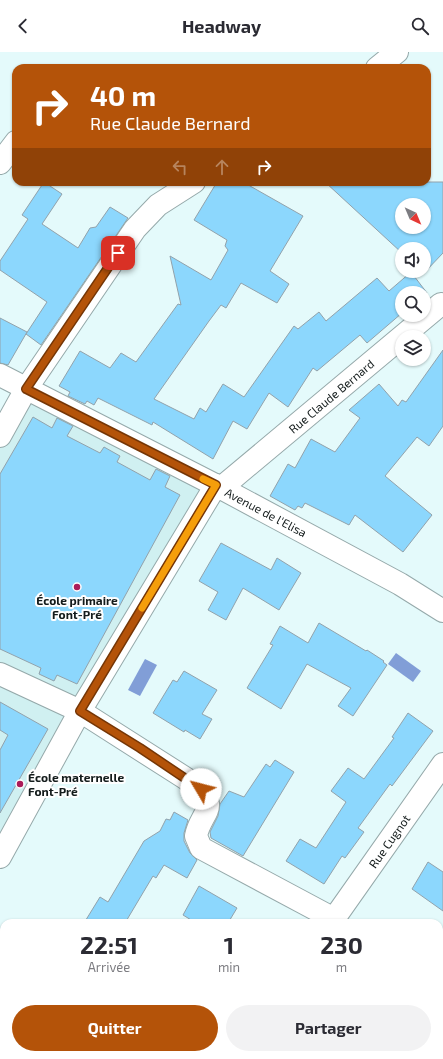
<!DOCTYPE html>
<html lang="fr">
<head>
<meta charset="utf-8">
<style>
  :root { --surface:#fff; --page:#f2f2f3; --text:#2b2b33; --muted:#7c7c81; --accent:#b45309 }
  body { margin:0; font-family:"Exo 2",sans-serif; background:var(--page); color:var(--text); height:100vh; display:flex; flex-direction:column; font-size:15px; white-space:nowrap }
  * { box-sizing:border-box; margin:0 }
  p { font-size:13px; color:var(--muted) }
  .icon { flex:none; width:22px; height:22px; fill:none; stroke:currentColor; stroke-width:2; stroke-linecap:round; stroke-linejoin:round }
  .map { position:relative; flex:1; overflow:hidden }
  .panel { position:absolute; left:0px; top:867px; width:443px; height:140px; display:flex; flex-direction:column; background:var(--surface); border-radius:12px 12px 0 0; box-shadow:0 1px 3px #0004 }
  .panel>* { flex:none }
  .top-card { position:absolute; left:12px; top:12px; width:419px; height:122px; border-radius:12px; box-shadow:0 1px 3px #0004; background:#b45309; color:#fff; overflow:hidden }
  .needle { width:26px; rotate:136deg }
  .fabs { position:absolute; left:395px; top:146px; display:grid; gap:8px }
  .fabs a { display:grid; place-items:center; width:36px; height:36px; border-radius:50%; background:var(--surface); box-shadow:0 1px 3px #0004; font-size:20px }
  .pin { position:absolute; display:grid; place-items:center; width:34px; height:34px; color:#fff; margin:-17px; border-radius:8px; box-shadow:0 2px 6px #0006 }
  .me { position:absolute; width:44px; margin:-22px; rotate:307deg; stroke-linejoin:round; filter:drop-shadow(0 0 3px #0008) }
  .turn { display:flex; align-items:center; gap:14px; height:84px; padding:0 12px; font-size:18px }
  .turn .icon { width:52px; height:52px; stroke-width:2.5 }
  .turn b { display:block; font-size:28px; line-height:34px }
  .lanes { display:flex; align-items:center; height:38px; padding:0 12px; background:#0003; justify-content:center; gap:20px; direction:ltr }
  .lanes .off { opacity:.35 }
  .eta { display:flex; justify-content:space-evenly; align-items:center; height:68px; text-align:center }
  .eta b { font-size:24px; font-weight:700; line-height:28px }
  .cta { display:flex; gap:8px; margin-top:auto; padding:8px 12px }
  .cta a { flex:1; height:46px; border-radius:24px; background:var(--accent); color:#fff; font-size:16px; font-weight:700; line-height:46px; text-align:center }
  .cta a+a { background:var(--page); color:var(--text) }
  header { display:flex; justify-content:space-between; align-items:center; height:52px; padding:0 12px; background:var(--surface); font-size:18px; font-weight:700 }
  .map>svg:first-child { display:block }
</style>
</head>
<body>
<header><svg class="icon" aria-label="back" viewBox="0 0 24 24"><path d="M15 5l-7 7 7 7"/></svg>Headway<svg class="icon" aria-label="search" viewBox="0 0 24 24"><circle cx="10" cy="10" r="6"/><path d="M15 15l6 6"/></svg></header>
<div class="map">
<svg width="443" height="1007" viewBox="0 0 443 1007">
  <rect width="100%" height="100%" fill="#e4fafb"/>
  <polygon fill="#d0f0f1" points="26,337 216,433 0,805 0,384"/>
  <g fill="#819ed7">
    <polygon points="396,601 421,619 413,630 388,612"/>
    <polygon points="145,607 157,613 140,644 128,638"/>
  </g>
  <g fill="#8cd7fd" stroke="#92a2ab" fill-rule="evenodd">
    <polygon points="44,130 62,142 42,172 78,196 90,176 96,175 110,155 128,166 41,293 26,282 47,250 0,218 0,209 28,167 22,163"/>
    <polygon points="217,130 243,130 303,164 270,219 289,232 277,251 241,231 226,256 221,253 209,269 154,347 194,367 200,356 206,360 223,332 244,345 294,274 298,277 319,260 326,269 377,226 389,239 411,220 427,241 424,243 424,241 402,241 402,261 367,291 360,283 317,319 313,316 288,355 269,341 247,377 233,369 213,407 153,370 152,373 98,346 94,353 87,349 85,352 68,344 70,340 59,334 80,299 110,316 121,301 136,310 178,252 181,253 170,204 211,228 228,198 225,194 227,188 194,168"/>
    <path d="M 325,130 L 443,130 L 443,201 L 424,221 L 422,219 L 424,219 L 424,197 L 402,197 L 402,201 ZM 402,153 L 424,153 L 424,175 L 402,175 Z"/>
    <polygon points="0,266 27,280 8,313 0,311"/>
    <polygon points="443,298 443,374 429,394 417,385 385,424 432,463 403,500 355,463 349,473 305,451 302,456 298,454 295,458 270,444 288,412 295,416 311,387 335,400 360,366 349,358 379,332 398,354 402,348 406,350"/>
    <polygon points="33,365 52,376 57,366 73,374 67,384 100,401 104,395 120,404 117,410 150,428 156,417 170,424 165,435 180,443 77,632 57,623 54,629 39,622 41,616 0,597 0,422"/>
    <polygon points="221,491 271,518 277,506 301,521 279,558 243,536 226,568 208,558 218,540 199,529"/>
    <polygon points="319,571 366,599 367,598 384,609 383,610 387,613 353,664 338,654 351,636 307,612 281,657 247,636 273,593 270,592 280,574 308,591"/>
    <polygon points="184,619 217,638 202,662 212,667 200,687 185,678 184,680 153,661 173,628 177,630"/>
    <polygon points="0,650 48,677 0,761 0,698 8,683 0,678"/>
    <polygon points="408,661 433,679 392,734 390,732 358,776 364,780 345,806 342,804 324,832 286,809 300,787 316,796 346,750 331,739 348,716 364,727 394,686 392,685"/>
    <polygon points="275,708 294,720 243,804 211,786 210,780 218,764 220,752 229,739 244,745 266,712 270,715"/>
    <polygon points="174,760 188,768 184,781 184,789 190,801 197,808 187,826 164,813 156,826 153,824 125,871 84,871 100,845 108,850 144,789 160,779 166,767 170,768"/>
    <polygon points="428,810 443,820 443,859 412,837"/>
    <polygon points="199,834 237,856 228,871 196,871 183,863"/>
  </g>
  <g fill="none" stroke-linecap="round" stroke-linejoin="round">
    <defs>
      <g id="minor">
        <polyline points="377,16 397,0"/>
        <polyline points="0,111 16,90"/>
        <polyline points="0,323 221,436 400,532 443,559"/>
        <polyline points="0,384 26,337 135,177 158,153 194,130"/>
        <polyline points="221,436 441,252"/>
        <path d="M 0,622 L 80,659 L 196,733 C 221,756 200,761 196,784 L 201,796 L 334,867"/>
        <polyline points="0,805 80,659 216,433"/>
        <polyline points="331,871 443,712"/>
        <polyline points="239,1007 243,1003"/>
      </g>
    </defs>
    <use href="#minor" stroke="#95a9aa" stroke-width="24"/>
    <use href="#minor" stroke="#fff" stroke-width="22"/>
  </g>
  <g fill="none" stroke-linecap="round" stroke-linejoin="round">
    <defs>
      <polyline id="route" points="118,201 26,337 216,433 80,659 140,696 201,737"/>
    </defs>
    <use href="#route" stroke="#753606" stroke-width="10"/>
    <use href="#route" stroke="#b45309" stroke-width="7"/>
    <polyline stroke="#f59e0b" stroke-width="7" points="142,556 216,433 203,427"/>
  </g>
  <g fill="#aa1c5a" stroke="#fff" stroke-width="1.5">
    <circle cx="77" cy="535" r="4"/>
    <circle cx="20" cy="732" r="4"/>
  </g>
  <g text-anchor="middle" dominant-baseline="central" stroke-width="4" stroke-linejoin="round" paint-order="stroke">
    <g font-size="12" fill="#141c1c" stroke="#fff">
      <text transform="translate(331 344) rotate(-40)">Rue Claude Bernard</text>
      <text transform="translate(266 460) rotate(28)">Avenue de l'Elisa</text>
      <text transform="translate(389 789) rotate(-55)">Rue Cugnot</text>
    </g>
    <g font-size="12" font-weight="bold" fill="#141c1c" stroke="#fff">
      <text x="77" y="548">École primaire<tspan x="77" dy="14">Font-Pré</tspan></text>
      <text x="28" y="725" text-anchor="start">École maternelle<tspan x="28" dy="14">Font-Pré</tspan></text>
    </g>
  </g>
</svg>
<div class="fabs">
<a><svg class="needle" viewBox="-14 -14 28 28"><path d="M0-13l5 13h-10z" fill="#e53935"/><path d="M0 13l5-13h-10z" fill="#7c7c81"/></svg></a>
<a><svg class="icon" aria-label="sound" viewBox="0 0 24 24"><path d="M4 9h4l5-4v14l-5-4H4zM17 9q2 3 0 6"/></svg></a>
<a><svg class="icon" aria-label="search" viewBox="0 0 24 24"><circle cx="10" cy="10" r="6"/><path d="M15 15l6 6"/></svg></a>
<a><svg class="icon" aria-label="layers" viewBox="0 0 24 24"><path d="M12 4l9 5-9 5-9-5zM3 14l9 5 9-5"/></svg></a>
</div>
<div class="pin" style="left:118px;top:201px;background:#d93025"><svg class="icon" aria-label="arrive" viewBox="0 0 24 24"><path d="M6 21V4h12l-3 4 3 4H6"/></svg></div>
<svg class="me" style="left:201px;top:737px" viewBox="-20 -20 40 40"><circle r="19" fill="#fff"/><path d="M0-13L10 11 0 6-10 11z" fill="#b45309"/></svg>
<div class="top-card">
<div class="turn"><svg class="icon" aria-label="right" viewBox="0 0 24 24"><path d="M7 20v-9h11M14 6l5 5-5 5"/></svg><div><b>40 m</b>Rue Claude Bernard</div></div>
<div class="lanes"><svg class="icon off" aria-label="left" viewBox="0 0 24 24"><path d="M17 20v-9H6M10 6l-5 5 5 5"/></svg><svg class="icon off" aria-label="ahead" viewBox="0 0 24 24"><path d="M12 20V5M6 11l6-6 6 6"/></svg><svg class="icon" aria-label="right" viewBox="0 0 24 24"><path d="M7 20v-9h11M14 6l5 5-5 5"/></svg></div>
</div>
<section class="panel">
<div class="eta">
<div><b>22:51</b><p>Arrivée</p></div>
<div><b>1</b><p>min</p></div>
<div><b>230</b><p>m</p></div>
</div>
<div class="cta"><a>Quitter</a><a>Partager</a></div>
</section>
</div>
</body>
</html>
